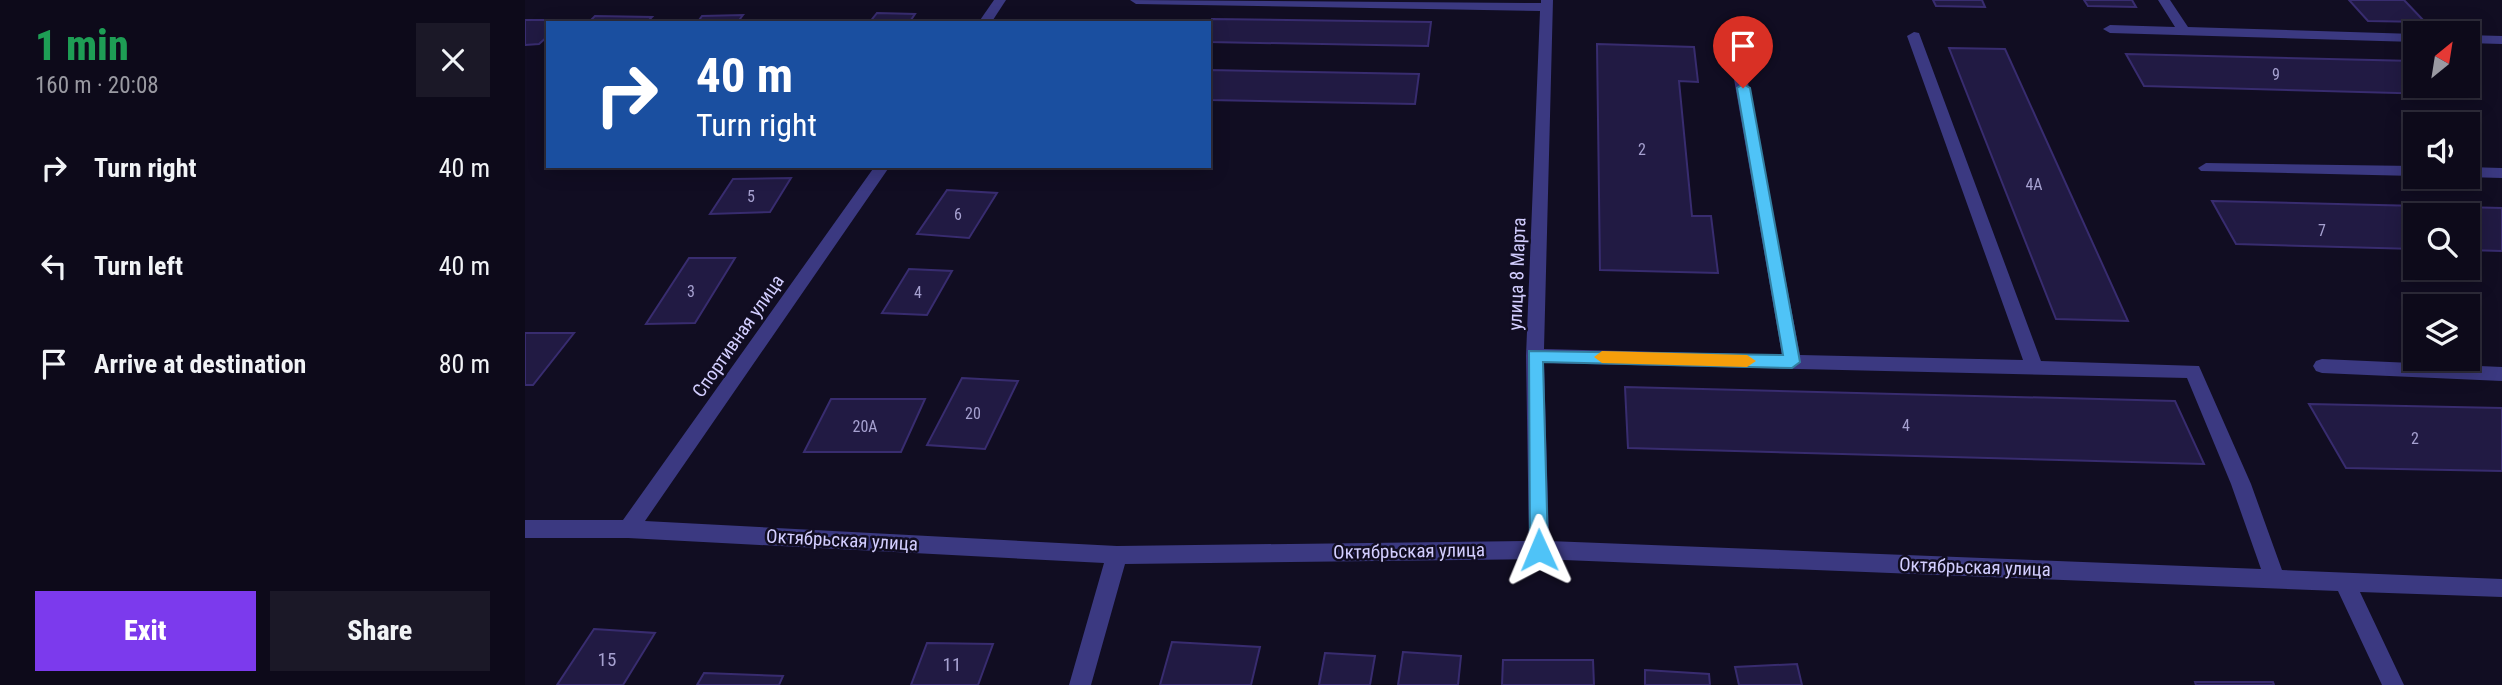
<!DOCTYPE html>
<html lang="en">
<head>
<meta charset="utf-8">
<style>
  :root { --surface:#0d0a1a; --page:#1b1827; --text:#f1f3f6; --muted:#9a9aa2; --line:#2d2b39; --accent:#7c3aed }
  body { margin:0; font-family:"Roboto Condensed",sans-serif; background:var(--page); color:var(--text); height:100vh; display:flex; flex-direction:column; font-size:26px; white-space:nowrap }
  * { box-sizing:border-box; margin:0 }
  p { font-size:23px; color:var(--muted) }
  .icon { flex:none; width:38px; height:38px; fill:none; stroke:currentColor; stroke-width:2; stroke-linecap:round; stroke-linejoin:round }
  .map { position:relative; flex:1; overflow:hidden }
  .sheet { display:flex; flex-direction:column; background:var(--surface); width:525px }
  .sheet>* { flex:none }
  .hud { position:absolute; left:21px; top:21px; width:665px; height:147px; border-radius:0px; box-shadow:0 4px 18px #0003,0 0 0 2px var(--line); background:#1a4fa0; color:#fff; overflow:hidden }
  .needle { width:46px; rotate:30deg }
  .buttons { position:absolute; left:1878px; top:21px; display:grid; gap:14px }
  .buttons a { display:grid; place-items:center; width:77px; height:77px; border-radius:0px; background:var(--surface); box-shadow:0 4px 18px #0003,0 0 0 2px var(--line); font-size:35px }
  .pin { position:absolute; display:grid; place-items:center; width:60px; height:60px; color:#fff; margin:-72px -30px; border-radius:50% 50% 50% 0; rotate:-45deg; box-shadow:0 0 7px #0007 }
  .pin .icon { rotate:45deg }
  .me { position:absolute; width:77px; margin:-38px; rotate:359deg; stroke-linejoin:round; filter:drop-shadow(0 0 5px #0008) }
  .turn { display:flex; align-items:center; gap:24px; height:147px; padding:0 35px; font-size:32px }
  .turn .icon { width:91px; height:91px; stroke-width:2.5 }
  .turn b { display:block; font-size:49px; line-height:60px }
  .round { display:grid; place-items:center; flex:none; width:74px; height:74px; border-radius:0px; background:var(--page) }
  .overview { display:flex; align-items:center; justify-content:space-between; height:119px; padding:0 35px }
  h1 { font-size:42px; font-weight:800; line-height:52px; color:#1e9e55 }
  .button { display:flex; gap:14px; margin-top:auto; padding:14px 35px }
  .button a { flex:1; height:80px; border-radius:0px; background:var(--accent); color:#fff; font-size:28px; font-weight:800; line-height:80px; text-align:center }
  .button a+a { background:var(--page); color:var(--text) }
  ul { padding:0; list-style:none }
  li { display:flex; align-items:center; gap:21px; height:98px; padding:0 35px }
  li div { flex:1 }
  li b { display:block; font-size:26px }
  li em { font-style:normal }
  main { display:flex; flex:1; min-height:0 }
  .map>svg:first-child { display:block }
</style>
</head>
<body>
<main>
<section class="sheet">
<div class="overview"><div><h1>1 min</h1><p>160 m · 20:08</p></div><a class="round"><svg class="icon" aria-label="close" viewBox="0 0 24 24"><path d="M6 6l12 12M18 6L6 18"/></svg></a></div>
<ul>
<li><svg class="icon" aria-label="right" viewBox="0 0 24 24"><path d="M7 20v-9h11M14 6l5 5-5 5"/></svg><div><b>Turn right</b></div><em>40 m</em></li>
<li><svg class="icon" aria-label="left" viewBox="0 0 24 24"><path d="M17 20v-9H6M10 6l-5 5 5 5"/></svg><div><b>Turn left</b></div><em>40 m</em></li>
<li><svg class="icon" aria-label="arrive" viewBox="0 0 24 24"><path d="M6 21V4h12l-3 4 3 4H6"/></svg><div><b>Arrive at destination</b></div><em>80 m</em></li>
</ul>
<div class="button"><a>Exit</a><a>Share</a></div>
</section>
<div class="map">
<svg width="1977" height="685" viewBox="0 0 1977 685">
  <rect width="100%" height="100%" fill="#110d22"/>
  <g fill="#211a43" stroke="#382c6f" stroke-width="2">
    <polygon points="1408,0 1457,0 1460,7 1411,6"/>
    <polygon points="1559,0 1607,0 1611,7 1563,6"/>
    <polygon points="1824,0 1879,0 1900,22 1843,21"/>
    <polygon points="352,13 390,14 384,23 344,23"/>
    <polygon points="218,15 212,23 172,23 177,16"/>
    <polygon points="70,16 127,17 121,23 63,23"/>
    <polygon points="687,19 906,22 903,46 684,42"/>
    <polygon points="0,20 39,20 23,23 23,36 14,44 0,45"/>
    <polygon points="1072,44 1169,47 1173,82 1154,81 1167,216 1186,216 1193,273 1075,270"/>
    <polygon points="1424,48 1480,49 1603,321 1531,319"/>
    <polygon points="1601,54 1890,61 1890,86 1937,86 1945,95 1619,86"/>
    <polygon points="684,70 894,74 890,104 684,100"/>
    <polygon points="266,178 245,212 185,214 208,179"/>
    <polygon points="422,190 472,193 444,238 392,234"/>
    <polygon points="1687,201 1977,208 1977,251 1942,250 1942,215 1890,215 1890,249 1711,244"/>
    <polygon points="164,258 210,258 170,323 121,324"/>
    <polygon points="384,269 427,271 402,315 357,313"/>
    <polygon points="0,333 49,333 8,385 0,385"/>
    <polygon points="437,378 493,381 460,449 402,445"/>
    <polygon points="1100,387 1650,401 1679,464 1103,448"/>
    <polygon points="306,399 400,399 376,452 279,452"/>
    <polygon points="1784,404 1977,408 1977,471 1821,468"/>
    <polygon points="69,629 130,633 98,685 32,685"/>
    <polygon points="647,642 735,647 726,685 635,685"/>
    <polygon points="402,643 468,644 453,685 386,685"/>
    <polygon points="878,652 936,656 933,685 873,685"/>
    <polygon points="800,653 850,656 845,685 794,685"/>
    <polygon points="978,660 1068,660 1069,685 977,685"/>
    <polygon points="1272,664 1277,685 1214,685 1210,667"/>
    <polygon points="1120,670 1184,674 1185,685 1120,685"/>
    <polygon points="179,673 258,676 254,685 172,685"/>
    <polygon points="1670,682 1748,682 1749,685 1671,685"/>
  </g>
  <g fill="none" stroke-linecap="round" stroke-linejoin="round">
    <g fill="#3b3981" fill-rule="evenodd">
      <polygon points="469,0 481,0 466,23 453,23"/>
      <path d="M 605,0 L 1016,3 L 1016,0 L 1028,0 L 1019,349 L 1257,355 L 1201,33 L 1203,30 L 1213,30 L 1275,355 L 1498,360 L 1382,36 L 1389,32 L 1394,33 L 1516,361 L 1674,366 L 1726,484 L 1757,570 L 1977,579 L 1977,597 L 1835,592 L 1879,685 L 1857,685 L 1813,591 L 1014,559 L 600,564 L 566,685 L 544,685 L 579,563 L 103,538 L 0,538 L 0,520 L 98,520 L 350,166 L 365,166 L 120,521 L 592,546 L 1004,541 L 1001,356 L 1015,11 L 611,4 ZM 1019,363 L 1662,378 L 1706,484 L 1736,569 L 1024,541 Z"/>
      <polygon points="1633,0 1645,0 1663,27 1890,34 1890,42 1585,33 1578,29 1585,25 1650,27"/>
      <polygon points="1942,35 1977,36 1977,44 1942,43"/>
      <polygon points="1681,163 1890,166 1890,176 1676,171 1673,168"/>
      <polygon points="1942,167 1977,168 1977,178 1941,177"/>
      <polygon points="1797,359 1977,367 1977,381 1797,373 1791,371 1788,366 1791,361"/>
    </g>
  </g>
  <polygon fill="#4fc3f7" stroke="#337fa1" stroke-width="2" points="1218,84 1225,88 1275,362 1267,368 1018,362 1023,550 1021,556 1008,556 1005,550 1004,351 1258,355 1212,88"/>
  <polygon fill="#f59e0b" points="1077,351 1222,355 1231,361 1222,367 1077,363 1069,357"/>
  <g text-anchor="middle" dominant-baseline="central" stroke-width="5" stroke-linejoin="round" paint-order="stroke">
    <g font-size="16" fill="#a6a1d0">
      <text x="1751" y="74">9</text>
      <text x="1117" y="149">2</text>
      <text x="1509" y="184">4А</text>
      <text x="226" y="196">5</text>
      <text x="433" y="214">6</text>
      <text x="1797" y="230">7</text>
      <text x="166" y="291">3</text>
      <text x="393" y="292">4</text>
      <text x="448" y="413">20</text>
      <text x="1381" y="425">4</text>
      <text x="340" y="426">20А</text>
      <text x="1890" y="438">2</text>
    </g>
    <g font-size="19" fill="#d3ceff" stroke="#110d22">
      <text transform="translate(992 274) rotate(-88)">улица 8 Марта</text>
      <text transform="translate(213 336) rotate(-55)">Спортивная улица</text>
      <text transform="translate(317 540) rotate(3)">Октябрьская улица</text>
      <text transform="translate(884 551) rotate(-1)">Октябрьская улица</text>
      <text transform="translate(1450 567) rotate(2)">Октябрьская улица</text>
    </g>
    <g font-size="19" fill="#a6a1d0">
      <text x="82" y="659">15</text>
      <text x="427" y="664">11</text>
    </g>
  </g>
</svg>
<div class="buttons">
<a><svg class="needle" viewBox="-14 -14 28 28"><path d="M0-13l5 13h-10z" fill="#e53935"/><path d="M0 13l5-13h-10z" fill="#9a9aa2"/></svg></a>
<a><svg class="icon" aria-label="sound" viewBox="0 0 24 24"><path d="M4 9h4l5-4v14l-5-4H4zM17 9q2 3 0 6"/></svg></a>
<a><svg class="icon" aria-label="search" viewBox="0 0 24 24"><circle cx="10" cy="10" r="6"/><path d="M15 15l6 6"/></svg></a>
<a><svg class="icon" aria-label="layers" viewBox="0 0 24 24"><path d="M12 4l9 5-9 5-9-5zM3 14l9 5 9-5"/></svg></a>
</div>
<div class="pin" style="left:1218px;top:88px;background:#d93025"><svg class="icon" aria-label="arrive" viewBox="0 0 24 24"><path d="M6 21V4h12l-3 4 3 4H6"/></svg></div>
<svg class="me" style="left:1014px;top:550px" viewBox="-20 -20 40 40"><path d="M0-17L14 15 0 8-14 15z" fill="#4fc3f7" stroke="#fff" stroke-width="4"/></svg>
<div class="hud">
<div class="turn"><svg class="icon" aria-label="right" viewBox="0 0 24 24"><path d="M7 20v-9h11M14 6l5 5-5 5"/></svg><div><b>40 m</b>Turn right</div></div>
</div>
</div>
</main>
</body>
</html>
